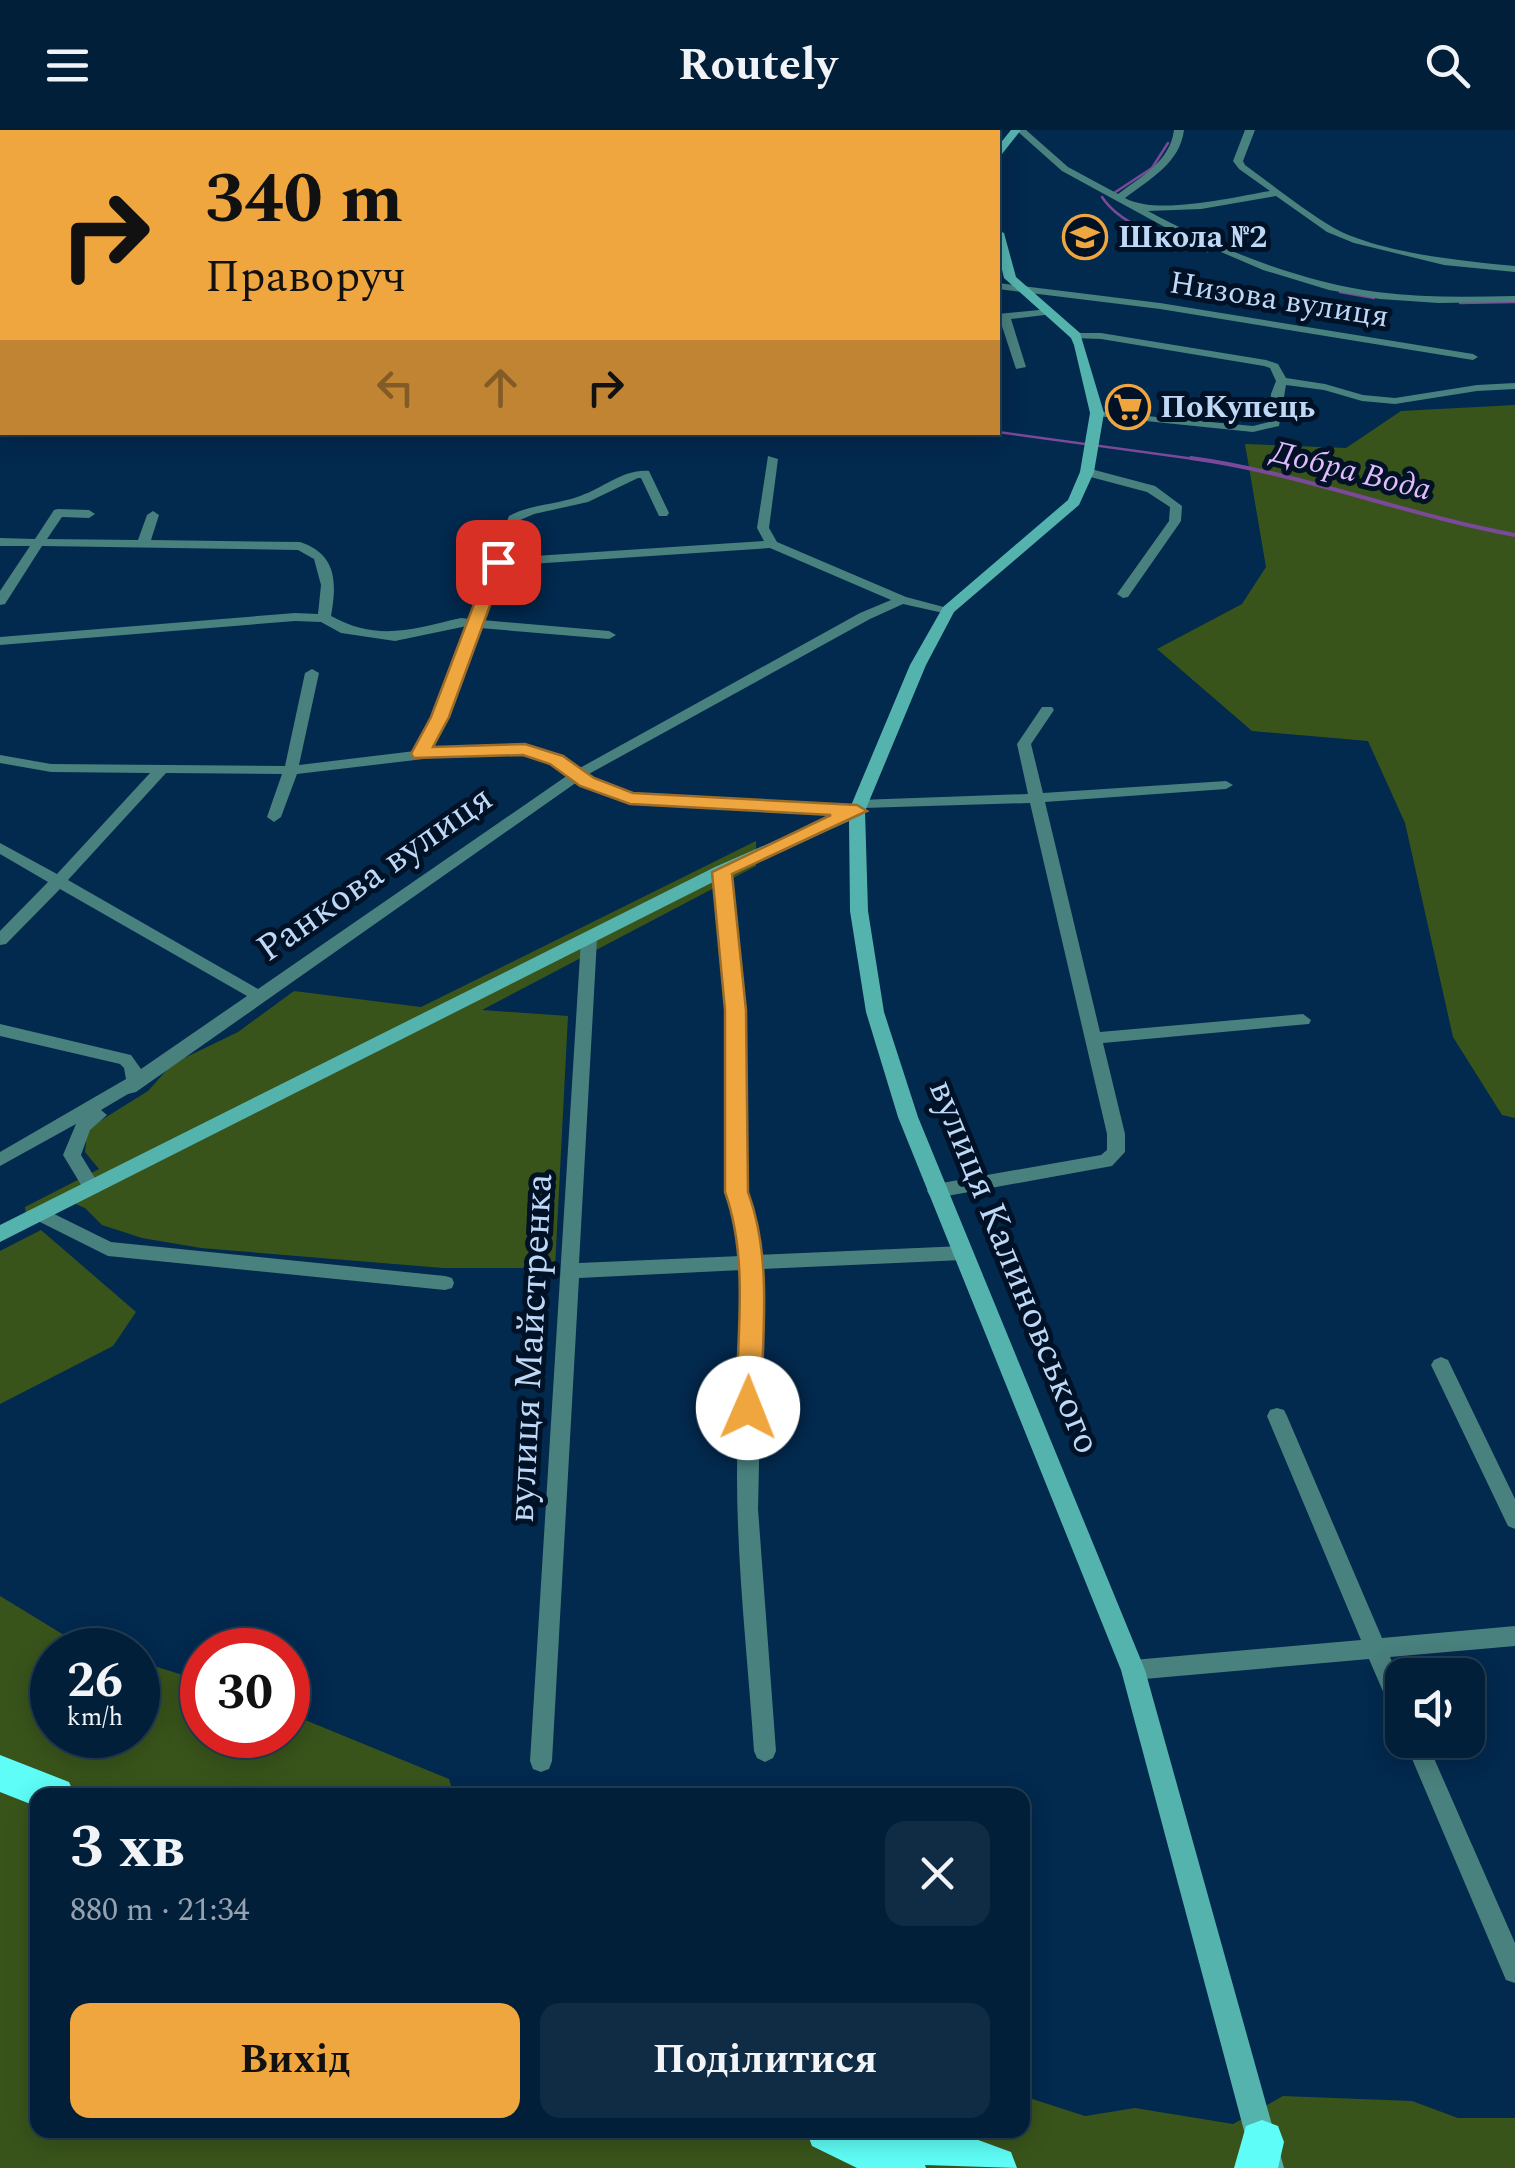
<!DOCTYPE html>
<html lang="uk">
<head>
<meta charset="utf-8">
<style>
  :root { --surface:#021f3a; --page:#102c45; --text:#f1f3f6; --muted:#96a2af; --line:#233d54; --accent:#f0a63f }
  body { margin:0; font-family:Spectral,serif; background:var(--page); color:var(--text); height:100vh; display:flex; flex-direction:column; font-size:38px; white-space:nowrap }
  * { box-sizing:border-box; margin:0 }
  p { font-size:32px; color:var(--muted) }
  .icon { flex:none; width:55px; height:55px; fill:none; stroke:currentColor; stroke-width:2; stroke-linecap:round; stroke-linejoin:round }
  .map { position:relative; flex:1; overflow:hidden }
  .drawer { position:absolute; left:30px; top:1658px; width:1000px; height:350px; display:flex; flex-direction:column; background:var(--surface); border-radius:20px; box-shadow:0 5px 25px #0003,0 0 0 2px var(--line) }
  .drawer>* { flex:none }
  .banner { position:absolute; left:0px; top:0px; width:1000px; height:305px; box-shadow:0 5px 25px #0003,0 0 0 2px var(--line); background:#f0a63f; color:#111; overflow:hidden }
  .controls { position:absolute; left:1385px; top:1528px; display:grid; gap:20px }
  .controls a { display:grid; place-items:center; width:100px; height:100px; border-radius:20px; background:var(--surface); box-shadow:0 5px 25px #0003,0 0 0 2px var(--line); font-size:50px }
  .speed { position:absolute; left:30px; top:1498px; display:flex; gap:20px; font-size:50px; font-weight:700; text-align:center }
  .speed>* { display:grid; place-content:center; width:130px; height:130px; border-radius:50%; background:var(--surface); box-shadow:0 5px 25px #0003,0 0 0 2px var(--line); line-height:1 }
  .speed small { font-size:25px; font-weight:400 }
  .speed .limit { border:15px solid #d22; background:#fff; color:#111 }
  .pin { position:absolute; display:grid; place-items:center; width:85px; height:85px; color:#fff; margin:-42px; border-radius:20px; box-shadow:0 5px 15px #0006 }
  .me { position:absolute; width:110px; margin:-55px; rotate:1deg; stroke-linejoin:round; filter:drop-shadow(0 0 8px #0008) }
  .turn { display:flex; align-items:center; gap:35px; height:210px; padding:0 40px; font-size:45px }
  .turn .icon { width:130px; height:130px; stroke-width:2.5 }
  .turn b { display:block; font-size:70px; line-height:85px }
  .lanes { display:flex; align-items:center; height:95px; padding:0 40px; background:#0003; justify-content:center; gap:50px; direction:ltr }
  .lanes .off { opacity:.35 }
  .round { display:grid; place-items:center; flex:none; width:105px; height:105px; border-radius:20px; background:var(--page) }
  .head { display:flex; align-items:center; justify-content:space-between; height:170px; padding:0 40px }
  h1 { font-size:60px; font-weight:700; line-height:75px }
  .button { display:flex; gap:20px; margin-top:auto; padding:20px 40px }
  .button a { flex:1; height:115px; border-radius:20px; background:var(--accent); color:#111; font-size:40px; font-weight:700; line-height:115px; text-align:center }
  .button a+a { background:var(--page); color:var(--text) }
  header { display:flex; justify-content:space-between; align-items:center; height:130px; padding:0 40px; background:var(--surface); font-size:45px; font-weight:700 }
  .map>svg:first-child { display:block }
</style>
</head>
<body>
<header><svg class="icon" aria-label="menu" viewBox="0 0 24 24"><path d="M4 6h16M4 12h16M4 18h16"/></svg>Routely<svg class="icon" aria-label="search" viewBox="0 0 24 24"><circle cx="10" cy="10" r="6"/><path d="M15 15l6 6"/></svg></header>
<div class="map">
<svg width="1515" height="2038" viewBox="0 0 1515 2038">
  <rect width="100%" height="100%" fill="#02294e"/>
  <g fill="#39541b">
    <polygon points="1515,275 1515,988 1502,985 1453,907 1405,693 1368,611 1252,601 1157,519 1242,474 1266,437 1245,314 1346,318 1401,281"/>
    <polygon points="756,711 756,736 482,880 568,886 555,1138 443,1138 201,1118 142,1108 102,1095 85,1078 71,1072 26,1085 25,1077 99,1039 85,1022 87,1003 95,994 148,961 172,934 238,902 294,861 421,877"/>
    <polygon points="41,1100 136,1182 113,1216 0,1274 0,1121"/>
    <polygon points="0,1466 82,1516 96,1520 52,1520 52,1605 138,1605 138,1531 202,1551 202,1605 288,1605 288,1583 449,1649 454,1665 38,1665 38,2000 1022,2000 1023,1966 1085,1986 1135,1978 1233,1994 1283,1966 1412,1971 1458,1988 1515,1988 1515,2038 0,2038"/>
  </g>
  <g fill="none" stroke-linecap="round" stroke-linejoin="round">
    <g stroke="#7a4998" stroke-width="2.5">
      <polyline points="1114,63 1152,38 1168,13"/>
      <path d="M 1102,67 C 1123,99 1172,109 1207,121"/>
      <polyline points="1340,162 1374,168"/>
      <polyline points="1460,173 1515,172"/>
      <polyline points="238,302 248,302"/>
      <polyline points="998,302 1209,331"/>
    </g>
    <path stroke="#7a4998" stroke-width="4" d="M 1191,328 C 1301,343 1406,385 1515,405"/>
    <g fill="#49817e" fill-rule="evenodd">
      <polygon points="668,0 682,0 684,2 672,2"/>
      <path d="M 1016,0 L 1026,0 L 1068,37 L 1118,64 C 1142,46 1170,31 1174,0 L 1184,0 C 1180,33 1150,49 1125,68 C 1157,86 1233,67 1270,61 L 1239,39 L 1233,31 L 1245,0 L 1255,0 L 1243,31 L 1245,35 C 1274,56 1303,80 1334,98 C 1380,123 1462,131 1515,136 L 1515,142 L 1444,135 L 1354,113 L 1327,102 L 1276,66 L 1201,79 L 1148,81 C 1219,119 1297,151 1377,162 C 1423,168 1469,167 1515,166 L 1515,172 L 1438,173 L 1380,169 L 1329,160 L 1263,140 L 1172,101 L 1062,41 Z"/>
      <rect x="0" y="10" width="2" height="6"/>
      <rect x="0" y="45" width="2" height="6"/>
      <rect x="0" y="127" width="2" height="6"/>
      <polygon points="998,153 1160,173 1473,224 1478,227 1473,230 1160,179 998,159"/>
      <polygon points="1049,179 1054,182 1053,184 1011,189 1026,237 1016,239 998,184"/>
      <polygon points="1076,203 1101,203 1266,230 1278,234 1286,248 1325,254 1363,265 1395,268 1477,255 1515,253 1515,259 1477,261 1395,274 1362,271 1324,260 1286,255 1279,296 1253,302 1097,286 1093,285 1093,281 1253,296 1269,292 1271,264 1276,251 1270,238 1264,236 1101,209 1072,208 1072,204"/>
      <rect x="0" y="261" width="2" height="6"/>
      <path d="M 768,326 L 778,329 L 769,398 L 777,412 L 906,467 L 955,480 L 948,484 L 903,474 L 870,489 L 587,645 L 632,664 L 853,676 L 854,671 L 859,670 L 1028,664 L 1017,614 L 1042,577 L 1052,577 L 1054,580 L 1031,614 L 1043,663 L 1226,651 L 1233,655 L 1226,659 L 1045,672 L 1100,902 L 1303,884 L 1311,890 L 1309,894 L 1103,913 L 1125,1004 L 1125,1022 L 1112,1036 L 936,1068 L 930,1066 L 927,1061 L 930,1056 L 936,1054 L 1101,1025 L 1107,1020 L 1107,1004 L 1030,673 L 863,678 L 862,684 L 857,686 L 630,672 L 577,652 L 136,962 L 128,964 L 101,980 L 107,985 L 90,1000 L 81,1025 L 101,1058 L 98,1063 L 86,1063 L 63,1025 L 76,994 L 0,1036 L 0,1022 L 126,949 L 124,938 L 120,934 L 0,906 L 0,894 L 131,925 L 141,939 L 247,866 L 60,759 L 6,814 L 0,815 L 0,801 L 48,752 L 0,724 L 0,713 L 57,744 L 150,643 L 51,642 L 0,633 L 0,625 L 51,634 L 285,636 L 305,543 L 312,539 L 319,543 L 299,635 L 415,621 L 433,587 L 467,496 L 395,511 L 341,503 L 321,492 L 295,491 L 0,515 L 0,507 L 295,483 L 318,484 L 321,455 L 314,429 L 298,420 L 42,416 L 5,474 L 0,475 L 0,461 L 30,416 L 0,416 L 0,408 L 35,409 L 54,380 L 58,379 L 89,380 L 95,384 L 89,388 L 62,387 L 47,409 L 138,410 L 147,385 L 153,381 L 159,385 L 151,410 L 300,412 C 337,424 337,453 331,486 C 378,512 412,499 461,488 L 470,489 L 509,386 C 531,374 556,375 580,366 C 604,358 623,339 649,341 L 669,383 L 667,386 L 659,386 L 641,348 L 638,348 L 588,372 L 534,384 L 518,391 L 505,428 L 764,411 L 757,398 ZM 770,418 L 891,470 L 860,483 L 578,639 C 531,605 484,614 430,620 L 447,587 L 480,498 L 609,509 L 616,505 L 609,501 L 482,490 L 502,436 ZM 483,622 C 518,623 538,624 568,645 L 258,859 L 68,750 L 166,643 L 282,644 L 267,687 L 274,692 L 281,687 L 297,644 Z"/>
      <polygon points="1087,338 1155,356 1182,376 1181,391 1128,467 1123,468 1117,464 1169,391 1170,377 1147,362 1083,345 1081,342"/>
      <path d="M 721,736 L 729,741 L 744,880 L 746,1062 L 759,1125 L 963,1116 L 969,1118 L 972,1123 L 969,1128 L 963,1130 L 760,1139 L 762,1201 L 758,1379 L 776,1621 L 773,1628 L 765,1632 L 757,1628 L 754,1621 C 748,1530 737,1438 737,1346 C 737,1278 746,1209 742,1140 L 579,1148 L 552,1631 L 549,1639 L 541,1642 L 533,1639 L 530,1631 L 581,809 L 589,804 L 597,809 L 579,1133 L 741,1126 L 728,1062 L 728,880 L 713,741 Z"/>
      <polygon points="40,1077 111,1112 445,1146 452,1148 454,1153 452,1158 445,1160 108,1126 34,1089 31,1084 34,1079"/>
      <polygon points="1441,1227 1448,1230 1515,1369 1515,1399 1508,1396 1431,1235 1434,1230"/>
      <polygon points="1277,1278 1284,1280 1287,1286 1382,1508 1515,1496 1515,1516 1390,1527 1402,1555 1402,1590 1394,1587 1369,1529 1133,1550 1125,1547 1122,1540 1125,1533 1133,1530 1361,1510 1267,1286 1270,1280"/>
      <polygon points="1404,1610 1426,1610 1515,1813 1515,1853 1506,1850"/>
    </g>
    <g fill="#55b3ae" fill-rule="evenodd">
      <polygon points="1011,0 1021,0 1002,24 998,25 998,16"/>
      <polygon points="998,100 1004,103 1016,147 1080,203 1104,283 1094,342 1079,375 954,482 926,535 865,681 868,781 884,882 918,987 1145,1540 1284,2038 1254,2038 1121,1540 898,987 866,882 850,781 849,691 727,745 0,1112 0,1095 715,737 850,678 910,535 943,477 1068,370 1080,342 1090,283 1074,215 1071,208 1004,148 998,123"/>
    </g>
    <g fill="#5ffdf7" fill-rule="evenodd">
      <polygon points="0,1625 69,1652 75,1665 38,1665 38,1677 0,1662"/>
      <polygon points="1262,1990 1278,1996 1284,2012 1278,2038 1234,2038 1246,1996"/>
      <polygon points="806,2000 951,2000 1011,2022 1017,2038 925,2035 926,2038 857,2038 812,2016"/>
    </g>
  </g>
  <path fill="#f0a63f" stroke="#9c6c29" stroke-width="2.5" d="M 498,427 L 506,432 L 449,587 L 433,617 L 525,614 L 563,626 L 594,648 L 633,663 L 857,675 L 867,681 L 732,744 L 746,880 L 748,1062 C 773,1129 762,1207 761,1278 L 758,1286 L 748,1289 L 739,1286 L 736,1278 C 737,1207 749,1129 725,1062 L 725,880 L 712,742 L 831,685 L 630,674 L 580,656 L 550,634 L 523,625 L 414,628 L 411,624 L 431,587 L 490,432 Z"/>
  <defs>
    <symbol id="school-ring" viewBox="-11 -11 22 22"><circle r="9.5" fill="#011226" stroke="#f0a63f" stroke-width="1.5"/><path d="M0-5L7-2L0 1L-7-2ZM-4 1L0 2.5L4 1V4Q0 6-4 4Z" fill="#f0a63f"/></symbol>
    <symbol id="supermarket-ring" viewBox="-11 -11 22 22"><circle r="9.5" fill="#011226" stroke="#f0a63f" stroke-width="1.5"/><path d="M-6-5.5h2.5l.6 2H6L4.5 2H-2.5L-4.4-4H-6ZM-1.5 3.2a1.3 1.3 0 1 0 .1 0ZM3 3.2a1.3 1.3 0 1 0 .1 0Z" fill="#f0a63f"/></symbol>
  </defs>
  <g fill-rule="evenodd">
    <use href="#school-ring" x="1060" y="82" width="50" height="50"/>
    <use href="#supermarket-ring" x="1103" y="252" width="50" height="50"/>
  </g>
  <g text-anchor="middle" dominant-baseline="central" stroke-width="10" stroke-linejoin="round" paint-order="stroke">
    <g font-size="32" font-weight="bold" fill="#bed8f6" stroke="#011226" text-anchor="start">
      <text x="1118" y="107">Школа №2</text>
      <text x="1160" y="277">ПоКупець</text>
    </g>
    <g font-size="32" fill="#bed8f6" stroke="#011226">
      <text transform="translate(1279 170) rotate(9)">Низова вулиця</text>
    </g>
    <g font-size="32" font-style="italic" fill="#e2bbfc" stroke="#011226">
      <text transform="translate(1351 341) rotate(14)">Добра Вода</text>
    </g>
    <g font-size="38" fill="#bed8f6" stroke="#011226">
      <text transform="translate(375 744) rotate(-35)">Ранкова вулиця</text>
      <text transform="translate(1014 1137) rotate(68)">вулиця Калиновського</text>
      <text transform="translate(531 1218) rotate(-87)">вулиця Майстренка</text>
    </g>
  </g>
</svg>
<div class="controls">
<a><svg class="icon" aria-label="sound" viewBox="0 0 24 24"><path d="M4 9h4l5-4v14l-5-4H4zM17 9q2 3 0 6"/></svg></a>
</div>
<div class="speed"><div>26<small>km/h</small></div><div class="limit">30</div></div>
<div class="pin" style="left:498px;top:432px;background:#d93025"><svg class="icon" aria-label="arrive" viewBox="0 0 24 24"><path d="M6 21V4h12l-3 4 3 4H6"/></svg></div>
<svg class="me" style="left:748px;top:1278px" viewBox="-20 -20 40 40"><circle r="19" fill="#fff"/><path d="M0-13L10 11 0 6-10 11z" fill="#f0a63f"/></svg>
<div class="banner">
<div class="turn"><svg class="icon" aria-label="right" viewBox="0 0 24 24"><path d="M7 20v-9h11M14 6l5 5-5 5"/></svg><div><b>340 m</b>Праворуч</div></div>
<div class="lanes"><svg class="icon off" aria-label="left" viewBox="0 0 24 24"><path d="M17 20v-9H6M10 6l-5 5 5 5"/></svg><svg class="icon off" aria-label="ahead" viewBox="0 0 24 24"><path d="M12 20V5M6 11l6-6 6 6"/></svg><svg class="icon" aria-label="right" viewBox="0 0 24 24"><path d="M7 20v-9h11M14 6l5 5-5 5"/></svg></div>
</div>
<section class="drawer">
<div class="head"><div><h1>3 хв</h1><p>880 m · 21:34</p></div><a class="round"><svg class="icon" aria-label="close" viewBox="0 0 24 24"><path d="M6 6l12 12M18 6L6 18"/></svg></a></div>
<div class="button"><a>Вихід</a><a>Поділитися</a></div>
</section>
</div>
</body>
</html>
